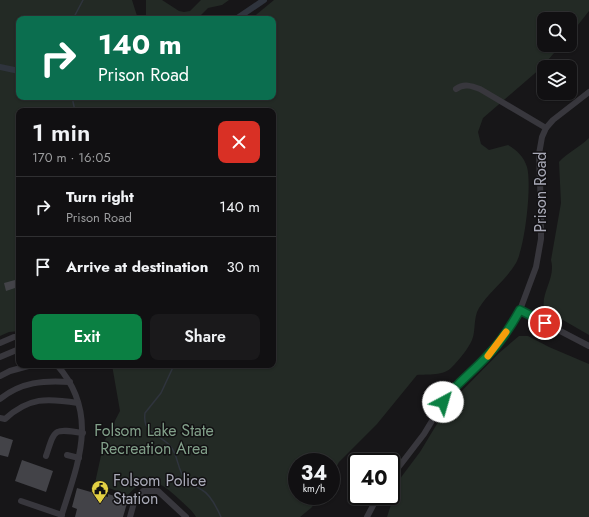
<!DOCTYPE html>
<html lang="en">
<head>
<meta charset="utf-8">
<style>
  :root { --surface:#111012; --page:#1a191b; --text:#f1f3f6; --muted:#9c9d9f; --line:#303032; --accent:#0b8043 }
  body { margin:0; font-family:Jost,sans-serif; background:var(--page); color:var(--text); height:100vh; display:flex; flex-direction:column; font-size:15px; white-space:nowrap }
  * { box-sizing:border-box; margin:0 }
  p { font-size:13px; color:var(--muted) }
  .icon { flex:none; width:22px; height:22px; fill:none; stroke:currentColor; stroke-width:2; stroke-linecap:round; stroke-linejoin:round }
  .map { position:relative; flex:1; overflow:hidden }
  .details { position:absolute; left:16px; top:108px; width:260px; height:260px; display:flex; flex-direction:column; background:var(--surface); border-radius:8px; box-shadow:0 1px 3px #0004,0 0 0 1px var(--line) }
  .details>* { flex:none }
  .banner { position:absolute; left:16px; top:16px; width:260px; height:84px; border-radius:8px; box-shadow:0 1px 3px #0004,0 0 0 1px var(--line); background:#0b6e4f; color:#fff; overflow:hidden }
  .controls { position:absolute; left:537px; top:12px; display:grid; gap:8px }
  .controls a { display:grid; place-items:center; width:40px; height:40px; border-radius:8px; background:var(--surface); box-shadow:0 1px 3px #0004,0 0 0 1px var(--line); font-size:20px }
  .speed { position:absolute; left:288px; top:453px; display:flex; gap:8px; font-size:20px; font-weight:700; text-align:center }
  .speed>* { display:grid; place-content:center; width:52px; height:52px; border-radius:50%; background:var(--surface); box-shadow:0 1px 3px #0004,0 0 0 1px var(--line); line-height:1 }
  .speed small { font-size:10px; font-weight:400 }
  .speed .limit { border:2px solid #111; border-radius:6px; background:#fff; color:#111 }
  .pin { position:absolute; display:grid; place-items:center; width:34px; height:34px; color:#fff; margin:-17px; border:2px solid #fff; border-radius:50%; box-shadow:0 1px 4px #0007 }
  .me { position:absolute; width:44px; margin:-22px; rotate:39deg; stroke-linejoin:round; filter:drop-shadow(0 0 3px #0008) }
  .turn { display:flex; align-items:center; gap:14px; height:84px; padding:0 16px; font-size:18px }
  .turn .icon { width:52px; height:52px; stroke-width:2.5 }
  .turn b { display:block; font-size:28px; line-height:34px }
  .round { display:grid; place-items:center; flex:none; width:42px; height:42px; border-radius:8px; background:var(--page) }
  .head { display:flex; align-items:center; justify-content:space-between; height:68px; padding:0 16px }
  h1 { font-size:24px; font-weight:600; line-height:30px }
  .cta { display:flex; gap:8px; margin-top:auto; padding:8px 16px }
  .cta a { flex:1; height:46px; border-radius:8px; background:var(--accent); color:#fff; font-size:16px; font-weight:600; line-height:46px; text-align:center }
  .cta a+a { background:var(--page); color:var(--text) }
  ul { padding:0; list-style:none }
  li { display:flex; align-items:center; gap:12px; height:60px; padding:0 16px; border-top:1px solid var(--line) }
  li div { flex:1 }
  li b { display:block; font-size:15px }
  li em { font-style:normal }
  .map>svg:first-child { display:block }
</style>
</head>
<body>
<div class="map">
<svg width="589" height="517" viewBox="0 0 589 517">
  <rect width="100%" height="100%" fill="#171618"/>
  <g fill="#232a25">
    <path d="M 0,0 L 132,0 L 138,19 L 19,19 L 19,97 L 273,97 L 273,19 L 251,19 L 274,0 L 589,0 L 589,11 L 570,35 L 570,19 L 544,19 L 544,45 L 561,45 L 541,68 L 483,118 L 478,132 L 481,144 L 489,150 L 508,145 C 517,150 524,157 527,167 C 532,185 525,247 516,263 C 506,280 489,292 479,308 C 473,318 476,330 472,340 C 468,349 459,360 452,367 C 444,376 428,374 417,375 L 377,424 L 339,462 L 331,477 L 331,462 L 297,462 L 297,496 L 322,496 L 311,508 L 300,517 L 196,517 C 192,510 185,505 179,499 C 161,482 147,473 128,495 L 95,483 L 104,442 L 120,411 L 112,365 L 273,365 L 273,111 L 19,111 L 19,331 L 9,332 L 0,336 Z"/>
    <polygon points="146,0 162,0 179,11 184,12 190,11 201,0 229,0 222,5 208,8 197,19 146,19"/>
    <path d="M 589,138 L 589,335 L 544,309 C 541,292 556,278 551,260 L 561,203 L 559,162 C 568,152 579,148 589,138 Z"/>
    <polygon points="519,336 528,336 549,347 589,364 589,517 387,517 399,480 420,452 449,404 499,353"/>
  </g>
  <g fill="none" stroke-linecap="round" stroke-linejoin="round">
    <g stroke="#2f343d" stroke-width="1.5">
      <polyline points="73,19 83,0"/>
      <polyline points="72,97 75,111"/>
      <path d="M 174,365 L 161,393 L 145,413 C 142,435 161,434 171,447 C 179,457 177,471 186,480 C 190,485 196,486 202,490 C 210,494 217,508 221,517"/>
    </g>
    <g stroke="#2f343d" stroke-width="6">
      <polyline points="236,19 264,0"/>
      <polyline points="0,67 19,71"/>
    </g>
  </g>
  <g fill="#434348">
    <polygon points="15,280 18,287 6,291 4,283"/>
    <polygon points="0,436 13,440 8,457 0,455"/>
    <polygon points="22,460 53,471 46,492 15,481"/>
    <polygon points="77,488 108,497 108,494 128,500 123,517 75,517 77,509 72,507"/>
  </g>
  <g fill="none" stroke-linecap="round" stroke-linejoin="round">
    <g stroke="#38373d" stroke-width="6">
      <path d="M 456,89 C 464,83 472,86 480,89 L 546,128"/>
      <polyline points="520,310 589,346"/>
      <polyline points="0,343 14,337 19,337"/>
      <polyline points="0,357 19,349"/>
      <path d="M 57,365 C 100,414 78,463 61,517"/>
      <polyline points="0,376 10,371 32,365"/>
      <path d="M 0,399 C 21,382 44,380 70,382"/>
      <path d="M 0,418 L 5,419 C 29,397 47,398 78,403"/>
      <polyline points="67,455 79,458"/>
      <path d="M 46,456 C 55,429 53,428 83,433"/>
      <polyline points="391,477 424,434 447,396 489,355 500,340 520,310 536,267 541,239 541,210 539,154 542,137 546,128 553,120 589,92"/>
      <polyline points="21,501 62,515"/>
      <polyline points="130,517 135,499 143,491 158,491 186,517"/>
      <polyline points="367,517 378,496"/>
    </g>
  </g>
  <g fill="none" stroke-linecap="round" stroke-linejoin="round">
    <defs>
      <path id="route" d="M 443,402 C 455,384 473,372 488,355 C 501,342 511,326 520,310 L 545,323"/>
    </defs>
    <use href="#route" stroke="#07532c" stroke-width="10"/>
    <use href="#route" stroke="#0b8043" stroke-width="7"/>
    <polyline stroke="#f59e0b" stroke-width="7" points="488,356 506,332"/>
  </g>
  <defs>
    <symbol id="civic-pin" viewBox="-11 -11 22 30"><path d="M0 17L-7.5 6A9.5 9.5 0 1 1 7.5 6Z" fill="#e3d043" stroke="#121113"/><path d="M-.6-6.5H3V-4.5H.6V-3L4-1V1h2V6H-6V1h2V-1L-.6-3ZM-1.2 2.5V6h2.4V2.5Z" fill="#111"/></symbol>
  </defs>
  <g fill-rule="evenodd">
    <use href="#civic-pin" x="90" y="479" width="20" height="27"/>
  </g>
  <g text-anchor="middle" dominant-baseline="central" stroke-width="3" stroke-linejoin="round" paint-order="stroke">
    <g font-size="16" fill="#a9aab7" stroke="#121113">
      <text transform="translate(540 192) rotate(-90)">Prison Road</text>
    </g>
    <g font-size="16" fill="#82a08a" stroke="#121113">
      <text x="154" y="430">Folsom Lake State<tspan x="154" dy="18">Recreation Area</tspan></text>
    </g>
    <g font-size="16" fill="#a9aab7" stroke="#121113" text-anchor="start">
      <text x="113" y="480">Folsom Police<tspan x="113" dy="18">Station</tspan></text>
    </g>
  </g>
</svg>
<div class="controls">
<a><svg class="icon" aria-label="search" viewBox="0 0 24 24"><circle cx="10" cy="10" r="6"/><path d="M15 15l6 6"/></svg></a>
<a><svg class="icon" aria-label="layers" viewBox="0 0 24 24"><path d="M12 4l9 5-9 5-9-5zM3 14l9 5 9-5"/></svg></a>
</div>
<div class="speed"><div>34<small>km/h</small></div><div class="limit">40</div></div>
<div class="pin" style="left:545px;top:323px;background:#d93025"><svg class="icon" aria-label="arrive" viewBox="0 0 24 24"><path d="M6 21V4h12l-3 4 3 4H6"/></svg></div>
<svg class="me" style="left:443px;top:402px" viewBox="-20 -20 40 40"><circle r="19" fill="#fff"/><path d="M0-13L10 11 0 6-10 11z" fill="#0b8043"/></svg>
<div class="banner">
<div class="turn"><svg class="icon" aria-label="right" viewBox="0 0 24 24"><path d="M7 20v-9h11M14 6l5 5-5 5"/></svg><div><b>140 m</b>Prison Road</div></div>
</div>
<section class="details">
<div class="head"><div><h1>1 min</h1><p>170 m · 16:05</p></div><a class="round" style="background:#d93025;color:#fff"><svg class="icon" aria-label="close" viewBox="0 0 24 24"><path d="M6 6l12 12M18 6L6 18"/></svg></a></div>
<ul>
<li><svg class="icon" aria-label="right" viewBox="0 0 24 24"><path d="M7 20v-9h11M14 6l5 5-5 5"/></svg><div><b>Turn right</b><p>Prison Road</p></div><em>140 m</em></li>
<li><svg class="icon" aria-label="arrive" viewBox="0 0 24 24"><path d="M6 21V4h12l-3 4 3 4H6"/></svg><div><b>Arrive at destination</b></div><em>30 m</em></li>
</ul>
<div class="cta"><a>Exit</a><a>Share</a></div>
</section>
</div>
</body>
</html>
